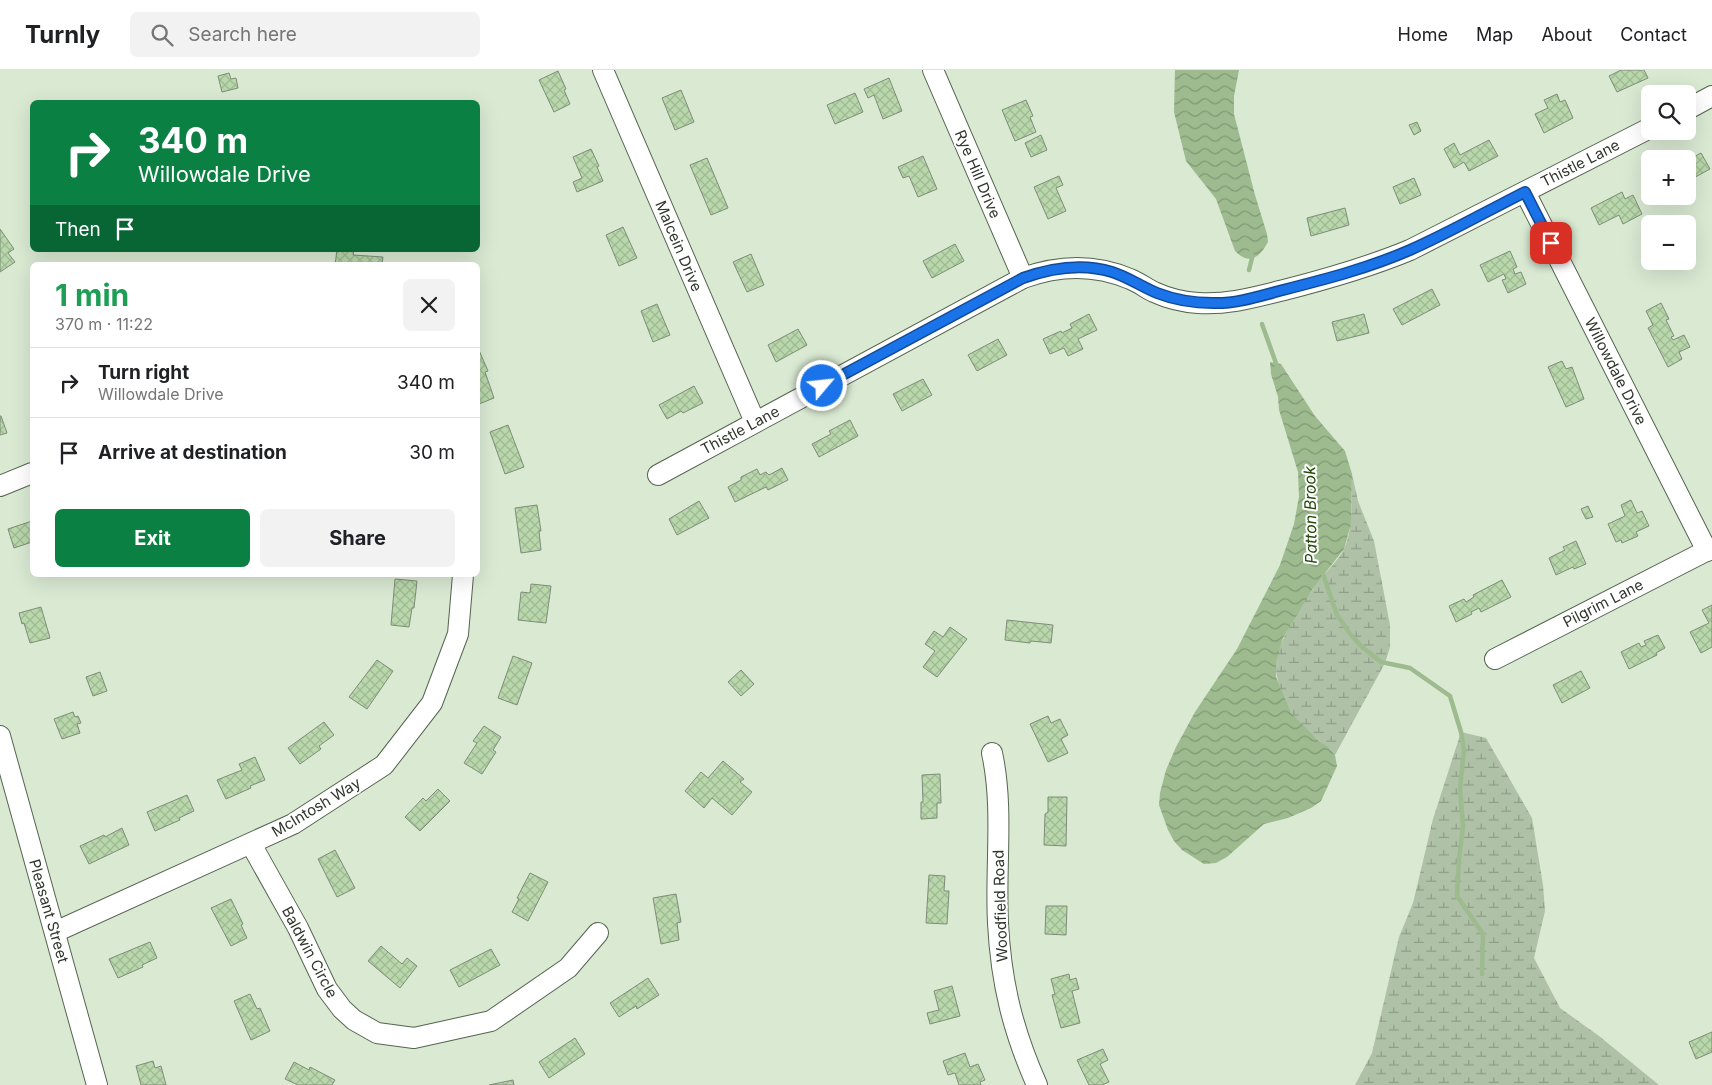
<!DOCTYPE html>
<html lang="en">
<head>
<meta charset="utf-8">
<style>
  :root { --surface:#fff; --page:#f2f2f2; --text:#202124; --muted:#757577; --line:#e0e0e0; --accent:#0b8043 }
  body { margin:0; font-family:Inter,sans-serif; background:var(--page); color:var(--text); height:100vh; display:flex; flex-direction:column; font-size:19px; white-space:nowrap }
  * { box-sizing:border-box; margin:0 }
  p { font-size:16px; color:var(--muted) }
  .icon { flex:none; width:28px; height:28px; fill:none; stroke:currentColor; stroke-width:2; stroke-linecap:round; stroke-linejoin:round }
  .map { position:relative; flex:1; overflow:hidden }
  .panel { position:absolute; left:30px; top:192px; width:450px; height:315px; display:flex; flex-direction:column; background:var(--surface); border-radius:8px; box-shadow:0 5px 20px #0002 }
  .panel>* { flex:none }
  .hud { position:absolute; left:30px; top:30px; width:450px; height:152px; border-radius:8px; box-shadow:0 5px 20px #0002; background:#0b8043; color:#fff; overflow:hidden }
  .controls { position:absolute; left:1641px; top:15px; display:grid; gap:10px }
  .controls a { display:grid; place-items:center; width:55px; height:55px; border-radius:8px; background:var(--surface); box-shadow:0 5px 20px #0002; font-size:25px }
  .pin { position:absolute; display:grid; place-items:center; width:42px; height:42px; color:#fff; margin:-21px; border-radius:10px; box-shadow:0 2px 8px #0006 }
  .me { position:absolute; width:55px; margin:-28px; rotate:62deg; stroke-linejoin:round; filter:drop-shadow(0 0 4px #0008) }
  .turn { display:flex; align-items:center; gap:18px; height:105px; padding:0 25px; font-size:22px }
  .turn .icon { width:65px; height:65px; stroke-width:2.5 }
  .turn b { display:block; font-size:35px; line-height:42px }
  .then { display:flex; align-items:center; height:48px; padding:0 25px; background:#0003; gap:10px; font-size:19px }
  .round { display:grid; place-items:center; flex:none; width:52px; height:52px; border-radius:8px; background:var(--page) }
  .headline { display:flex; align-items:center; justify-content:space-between; height:85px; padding:0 25px }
  h1 { font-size:30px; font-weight:700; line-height:38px; color:#1e9e55 }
  .action { display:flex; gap:10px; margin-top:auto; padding:10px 25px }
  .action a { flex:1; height:58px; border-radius:8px; background:var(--accent); color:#fff; font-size:20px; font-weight:700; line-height:58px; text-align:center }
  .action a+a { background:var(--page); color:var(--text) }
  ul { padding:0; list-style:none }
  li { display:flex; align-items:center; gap:15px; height:70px; padding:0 25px; border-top:1px solid var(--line) }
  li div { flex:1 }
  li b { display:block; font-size:19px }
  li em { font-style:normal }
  header { display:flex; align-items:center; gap:30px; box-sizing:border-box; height:70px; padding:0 25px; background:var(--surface); border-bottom:1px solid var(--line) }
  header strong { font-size:24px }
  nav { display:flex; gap:28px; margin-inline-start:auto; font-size:18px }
  .search { width:350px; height:45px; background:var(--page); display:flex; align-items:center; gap:12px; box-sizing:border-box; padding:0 18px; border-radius:8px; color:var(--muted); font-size:19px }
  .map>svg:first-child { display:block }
</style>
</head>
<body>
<header>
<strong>Turnly</strong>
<div class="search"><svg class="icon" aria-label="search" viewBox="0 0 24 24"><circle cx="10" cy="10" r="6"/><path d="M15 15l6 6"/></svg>Search here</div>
<nav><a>Home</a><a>Map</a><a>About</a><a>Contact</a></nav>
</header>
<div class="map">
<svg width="1712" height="1015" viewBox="0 0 1712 1015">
  <defs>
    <pattern id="wetland-marsh" width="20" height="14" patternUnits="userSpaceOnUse" patternTransform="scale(1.25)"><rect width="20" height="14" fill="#afc1a7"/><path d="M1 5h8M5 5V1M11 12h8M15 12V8" fill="none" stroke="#8f9e88"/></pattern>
    <pattern id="water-waves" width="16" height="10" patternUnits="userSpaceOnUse" patternTransform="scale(1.25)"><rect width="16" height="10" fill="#9dbb8f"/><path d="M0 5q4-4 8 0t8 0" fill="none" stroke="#809975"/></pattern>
    <pattern id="building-cross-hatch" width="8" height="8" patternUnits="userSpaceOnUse" patternTransform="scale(1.25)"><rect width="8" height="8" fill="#b8d7aa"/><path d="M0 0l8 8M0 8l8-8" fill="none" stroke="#9eb993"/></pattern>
  </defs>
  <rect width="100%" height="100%" fill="#d9e9d2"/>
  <g fill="url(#wetland-marsh)">
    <path d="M 1352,404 L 1358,431 L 1374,471 L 1390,555 L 1390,577 L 1385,593 L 1335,685 C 1323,671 1301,659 1291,643 C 1284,632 1274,605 1276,592 C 1279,569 1304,531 1318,512 C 1326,502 1338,491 1344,479 C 1354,458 1351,426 1352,404 Z"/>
    <polygon points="1461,662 1486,668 1532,748 1543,815 1545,841 1534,888 1560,938 1599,966 1659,1015 1355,1015 1372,983 1399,867 1413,833 1433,749"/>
  </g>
  <g fill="url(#water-waves)">
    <path d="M 1175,0 L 1239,0 L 1234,26 L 1234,44 L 1255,125 L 1267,164 L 1268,172 C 1260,187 1249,196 1235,181 L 1216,129 L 1186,91 L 1174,42 Z"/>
    <polygon points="1270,292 1281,294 1315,346 1345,381 1352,404 1351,454 1344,479 1312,520 1283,568 1276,592 1276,607 1291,643 1318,670 1327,676 1335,685 1337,696 1321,731 1311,738 1288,748 1264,754 1227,787 1216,793 1204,794 1182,780 1174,771 1168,760 1159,735 1160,723 1166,700 1176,677 1195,642 1237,579 1280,495 1294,454 1299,427 1298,402 1279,340 1278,327 1271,304"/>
  </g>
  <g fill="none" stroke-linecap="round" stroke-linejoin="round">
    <g stroke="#9dbb8f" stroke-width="4.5">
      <polyline points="1249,200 1252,188 1251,182"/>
      <polyline points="1262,254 1277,296"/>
      <polyline points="1322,501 1337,545 1351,565 1361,576 1381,592 1410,598 1450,626 1461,662 1464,680 1460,719 1463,756 1459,789 1457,826 1483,864 1482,904"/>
    </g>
  </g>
  <g fill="url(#building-cross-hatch)" stroke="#7f8d78">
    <polygon points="1621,0 1644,0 1648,8 1617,22 1609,6"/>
    <polygon points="558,1 566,19 564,20 570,34 554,42 539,10"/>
    <polygon points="229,3 231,9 236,8 238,18 222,22 218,6"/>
    <polygon points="889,8 902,41 883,49 874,25 868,28 864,19"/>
    <polygon points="681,20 694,52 675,60 662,28"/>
    <polygon points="855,23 863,42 835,54 827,35"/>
    <polygon points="1557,24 1560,32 1565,30 1573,48 1544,63 1535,44 1548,38 1544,30"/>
    <polygon points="1026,30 1033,46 1030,47 1036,62 1015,71 1002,40"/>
    <polygon points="1417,52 1421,61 1414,65 1409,55"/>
    <polygon points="1041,65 1047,80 1031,87 1025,73"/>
    <polygon points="1489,70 1498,86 1469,101 1464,92 1454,98 1444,79 1454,73 1460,85"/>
    <polygon points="591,79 599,96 597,97 603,111 577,122 573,112 582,108 573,87"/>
    <polygon points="1701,83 1710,99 1688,111 1688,90"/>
    <polygon points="923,86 937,119 918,127 909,106 903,108 898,97"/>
    <polygon points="707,88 728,138 711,145 690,95"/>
    <polygon points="1059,106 1063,115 1056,118 1066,141 1048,149 1034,117"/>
    <polygon points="1414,108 1421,125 1400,134 1393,117"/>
    <polygon points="1622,122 1625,129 1633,125 1642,144 1623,154 1619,145 1599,155 1591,138"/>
    <polygon points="1345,138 1349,155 1311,166 1307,148"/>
    <polygon points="623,157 637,188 619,196 606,165"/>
    <polygon points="0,159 14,179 8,183 15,192 0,202"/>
    <polygon points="955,174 964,191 932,208 923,191"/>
    <polygon points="337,180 354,180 353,185 383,187 382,195 335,195"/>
    <polygon points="1510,181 1517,197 1513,199 1515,204 1521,202 1526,214 1508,223 1502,210 1506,209 1504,204 1488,212 1480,195"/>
    <polygon points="751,184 764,215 747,222 733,192"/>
    <polygon points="1432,219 1440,235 1402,255 1393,239"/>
    <polygon points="1661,233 1669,249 1666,250 1674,266 1671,267 1673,270 1684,265 1690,277 1679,282 1682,289 1668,297 1648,258 1653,255 1646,241"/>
    <polygon points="657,234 670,265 653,272 641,241"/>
    <polygon points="1089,244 1097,260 1078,269 1083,279 1068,286 1064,278 1050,284 1043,269 1061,261 1062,263 1072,258 1070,254"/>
    <polygon points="1364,244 1369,263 1337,271 1332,252"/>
    <polygon points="798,259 807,275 776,292 768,275"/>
    <polygon points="998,269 1007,285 977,301 968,285"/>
    <polygon points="478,278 488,301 485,302 494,328 479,334 478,330"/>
    <polygon points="1562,291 1566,299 1572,297 1584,329 1566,337 1548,297"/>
    <polygon points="923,309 932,325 902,341 893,324"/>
    <polygon points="694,316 703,333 683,343 681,341 667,349 659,335"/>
    <polygon points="0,346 1,346 7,363 0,365"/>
    <polygon points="850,350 858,366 819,387 812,374 831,364 829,361"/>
    <polygon points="508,355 524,397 505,404 490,362"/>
    <polygon points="782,398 788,410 768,420 766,417 735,432 728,417 741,410 741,407 757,399 760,405 766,402 769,405"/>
    <polygon points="1631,430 1637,443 1642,441 1649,456 1636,462 1638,466 1622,473 1621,470 1616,472 1608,454 1625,446 1621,435"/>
    <polygon points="699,431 709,448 677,465 669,449"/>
    <polygon points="537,435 541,461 539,461 541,480 521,483 515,438"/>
    <polygon points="1588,436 1593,447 1586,449 1581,439"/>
    <polygon points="32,451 32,472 14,478 8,459"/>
    <polygon points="1576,471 1586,494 1574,499 1573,497 1556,505 1549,488 1565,480 1563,477"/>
    <polygon points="395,509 417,511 414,538 412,538 409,557 391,555"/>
    <polygon points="1502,510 1511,527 1481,542 1479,538 1471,542 1472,544 1456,552 1449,536 1464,529 1466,532 1474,527 1473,525"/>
    <polygon points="531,514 551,516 546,553 518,550 521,522 530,523"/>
    <polygon points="1712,535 1712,577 1701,583 1690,562 1709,553 1702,540"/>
    <polygon points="41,537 50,568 30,573 24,553 22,554 19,543"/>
    <polygon points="1007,550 1053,555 1051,573 1031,571 1030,573 1005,570"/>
    <polygon points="950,557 967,569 937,607 923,597 935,581 925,574 934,561 943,567"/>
    <polygon points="1658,565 1665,578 1656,583 1657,585 1629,599 1621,582 1639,573 1641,577 1646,575 1644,571"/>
    <polygon points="513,586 532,593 517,635 498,628"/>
    <polygon points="377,590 393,601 367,639 349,627"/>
    <polygon points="741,600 754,614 741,626 728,612"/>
    <polygon points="1581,601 1590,618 1562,633 1553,615"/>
    <polygon points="100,602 107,621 93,626 86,607"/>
    <polygon points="73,642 75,647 78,646 81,653 77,654 80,663 62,669 54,649"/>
    <polygon points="1048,646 1051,653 1060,649 1068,665 1061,669 1068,683 1048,692 1030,654"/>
    <polygon points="324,652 334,665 319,676 321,679 300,694 288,678"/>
    <polygon points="484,656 501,667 493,680 496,682 482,704 464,693 477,673 473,671"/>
    <polygon points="255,687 265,710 250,716 251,718 226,729 217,710 242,700 239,694"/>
    <polygon points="723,691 744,709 740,712 752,722 732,745 712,728 704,738 685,721 701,702 708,708"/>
    <polygon points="940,704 941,733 937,733 937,748 921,749 921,732 923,732 922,705"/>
    <polygon points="438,719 450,731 420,761 405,747 423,728 426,731"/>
    <polygon points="187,725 194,741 179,748 180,750 155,761 147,742"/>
    <polygon points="1048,727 1067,727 1066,776 1044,775 1045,744 1048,742"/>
    <polygon points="122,758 129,775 89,794 80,776 104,765 105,767"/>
    <polygon points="335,780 355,818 337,827 318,789"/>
    <polygon points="530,803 548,812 528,851 512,842 519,829 517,828"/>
    <polygon points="929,805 945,806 944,821 949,821 947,854 926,853"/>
    <polygon points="676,824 681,852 677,853 679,870 661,874 653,828"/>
    <polygon points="231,829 243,854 241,855 247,868 231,876 211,838"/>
    <polygon points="1046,836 1067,836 1066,865 1045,864"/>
    <polygon points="150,872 157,888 142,895 143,897 118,908 109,889"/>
    <polygon points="381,876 402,894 407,888 417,896 400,918 368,891"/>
    <polygon points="491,879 500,895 459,917 450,900"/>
    <polygon points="1069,904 1070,910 1076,908 1079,919 1072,921 1080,953 1061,958 1052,925 1055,924 1051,909"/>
    <polygon points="648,908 659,925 637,939 636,936 619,947 610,933"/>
    <polygon points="952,916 960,946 930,954 927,943 939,940 934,921"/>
    <polygon points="250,924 257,939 260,938 270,961 251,970 234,931"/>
    <polygon points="1712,962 1712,982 1696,989 1689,972"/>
    <polygon points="575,968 585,984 549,1008 539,992"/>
    <polygon points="1103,979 1108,990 1100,994 1109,1012 1102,1015 1089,1015 1077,990"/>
    <polygon points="965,983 970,997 978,994 985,1010 980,1012 981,1015 959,1015 955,1003 948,1005 943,991"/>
    <polygon points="153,991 155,998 161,996 166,1015 141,1015 136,996"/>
    <polygon points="294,992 309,1000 310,997 335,1010 332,1015 298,1015 285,1009"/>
    <polygon points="513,1010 514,1015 489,1015"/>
  </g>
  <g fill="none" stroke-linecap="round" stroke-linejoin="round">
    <defs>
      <g id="minor">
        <polyline points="603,0 755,352"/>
        <polyline points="933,0 1023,208"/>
        <polyline points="1688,39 1712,26"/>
        <polyline points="1525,122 1707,481"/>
        <path d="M 658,405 L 1023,208 C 1059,195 1095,194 1130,209 C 1138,212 1146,218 1154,222 C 1167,228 1183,232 1198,233 C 1228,235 1255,227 1284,220 C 1327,209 1369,197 1410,180 L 1650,58"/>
        <polyline points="0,416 32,403"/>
        <polyline points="1495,589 1712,478"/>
        <polyline points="0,666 97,1015"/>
        <path d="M 992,683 C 1004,738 995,797 998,853 C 1001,913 1013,961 1037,1015"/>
        <polyline points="251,774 298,858 327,919 342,939 354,950 377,963 414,968 491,951 568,898 598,863"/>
        <polyline points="55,862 293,754 384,695 432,633 458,564 463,505"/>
      </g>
    </defs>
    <use href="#minor" stroke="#566450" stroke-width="22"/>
    <use href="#minor" stroke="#fff" stroke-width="20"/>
  </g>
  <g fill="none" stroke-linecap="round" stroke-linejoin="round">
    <defs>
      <path id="route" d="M 822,316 L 1023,208 C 1051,198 1083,193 1112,202 C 1128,207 1142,217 1157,223 C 1175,230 1194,233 1213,233 C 1236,234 1260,226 1283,220 C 1326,209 1369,198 1410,180 C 1449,163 1487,141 1525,122 L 1551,173"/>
    </defs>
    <use href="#route" stroke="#114b97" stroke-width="12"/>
    <use href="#route" stroke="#1a73e8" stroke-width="9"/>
  </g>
  <g text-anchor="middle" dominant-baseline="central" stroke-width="4" stroke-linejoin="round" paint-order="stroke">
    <g font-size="15" fill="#30362d" stroke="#fff">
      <text transform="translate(1580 93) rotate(-27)">Thistle Lane</text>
      <text transform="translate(978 104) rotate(67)">Rye Hill Drive</text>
      <text transform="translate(679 176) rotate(67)">Malcein Drive</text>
      <text transform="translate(1616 301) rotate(63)">Willowdale Drive</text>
      <text transform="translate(740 360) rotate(-28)">Thistle Lane</text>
      <text transform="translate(1603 533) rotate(-27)">Pilgrim Lane</text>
      <text transform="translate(316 737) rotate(-31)">McIntosh Way</text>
      <text transform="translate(1000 836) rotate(-92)">Woodfield Road</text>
      <text transform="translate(49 841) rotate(74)">Pleasant Street</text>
      <text transform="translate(310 882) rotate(62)">Baldwin Circle</text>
    </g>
    <g font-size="16" font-style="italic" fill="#24490a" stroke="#fff">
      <text transform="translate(1310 445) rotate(-91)">Patton Brook</text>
    </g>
  </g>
</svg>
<div class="controls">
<a><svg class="icon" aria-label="search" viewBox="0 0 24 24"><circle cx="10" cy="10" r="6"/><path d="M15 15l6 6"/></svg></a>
<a>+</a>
<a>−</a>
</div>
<div class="pin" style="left:1551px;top:173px;background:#d93025"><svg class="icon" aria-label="arrive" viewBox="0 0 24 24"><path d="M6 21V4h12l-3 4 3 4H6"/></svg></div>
<svg class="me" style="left:822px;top:316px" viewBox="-20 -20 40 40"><circle r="17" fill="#1a73e8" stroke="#fff" stroke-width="3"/><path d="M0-11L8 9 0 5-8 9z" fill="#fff"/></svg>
<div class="hud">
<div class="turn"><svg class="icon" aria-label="right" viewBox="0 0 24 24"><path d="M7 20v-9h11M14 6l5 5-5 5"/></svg><div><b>340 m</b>Willowdale Drive</div></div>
<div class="then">Then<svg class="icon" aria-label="arrive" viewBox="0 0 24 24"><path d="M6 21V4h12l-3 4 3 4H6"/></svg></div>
</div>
<section class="panel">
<div class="headline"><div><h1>1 min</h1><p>370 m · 11:22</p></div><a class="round"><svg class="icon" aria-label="close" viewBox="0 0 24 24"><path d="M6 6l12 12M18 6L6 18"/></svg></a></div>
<ul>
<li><svg class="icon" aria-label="right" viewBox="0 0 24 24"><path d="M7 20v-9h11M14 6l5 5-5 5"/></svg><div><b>Turn right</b><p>Willowdale Drive</p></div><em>340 m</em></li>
<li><svg class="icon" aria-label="arrive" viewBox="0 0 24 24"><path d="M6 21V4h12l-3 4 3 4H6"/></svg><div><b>Arrive at destination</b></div><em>30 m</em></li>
</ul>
<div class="action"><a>Exit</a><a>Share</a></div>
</section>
</div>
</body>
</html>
